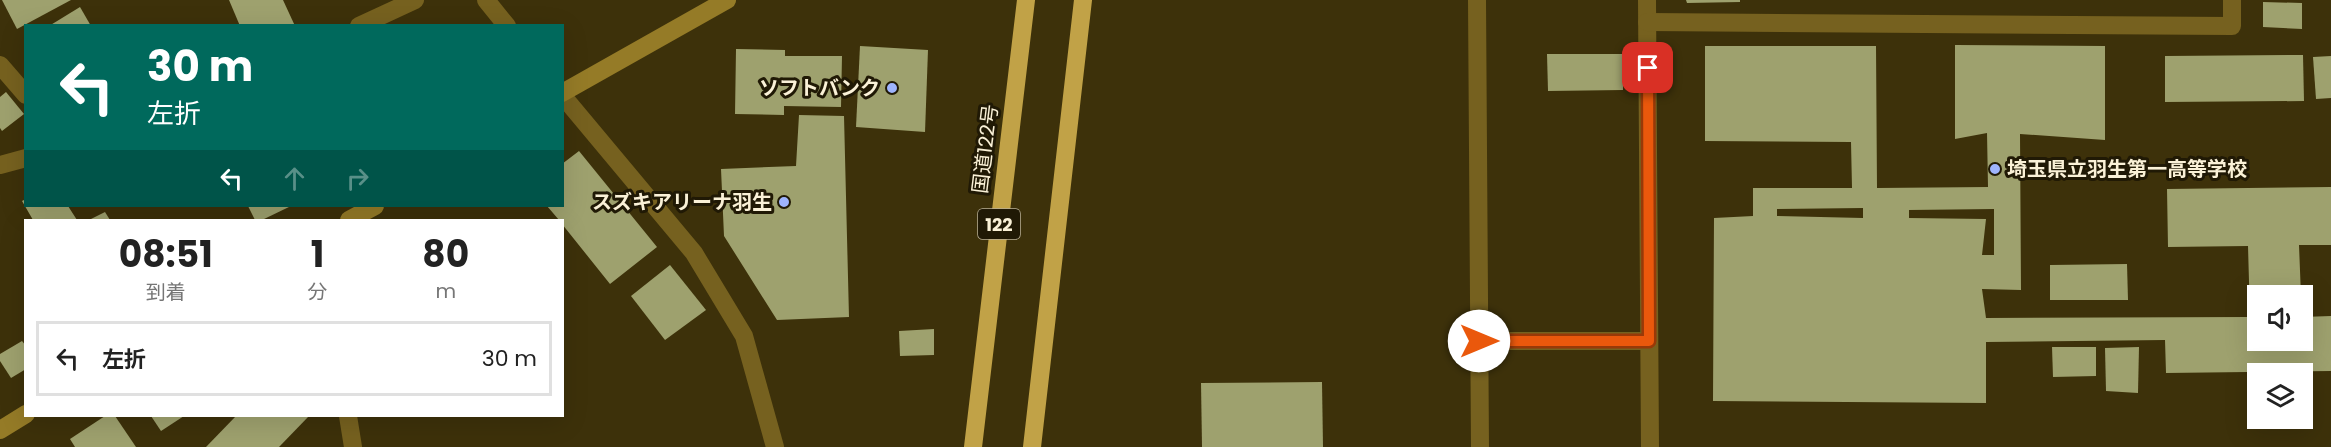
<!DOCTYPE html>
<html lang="ja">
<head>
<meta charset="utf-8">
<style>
  :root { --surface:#fff; --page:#f2f2f2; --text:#222; --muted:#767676; --line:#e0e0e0 }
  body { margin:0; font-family:Poppins,"Noto Sans JP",sans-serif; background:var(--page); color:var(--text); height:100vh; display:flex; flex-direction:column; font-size:22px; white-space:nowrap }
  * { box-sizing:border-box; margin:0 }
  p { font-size:20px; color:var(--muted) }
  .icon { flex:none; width:33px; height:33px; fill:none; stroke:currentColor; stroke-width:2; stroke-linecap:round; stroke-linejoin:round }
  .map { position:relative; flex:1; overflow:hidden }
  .drawer { position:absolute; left:24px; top:219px; width:540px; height:198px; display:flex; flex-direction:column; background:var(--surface); border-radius:0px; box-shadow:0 6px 24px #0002 }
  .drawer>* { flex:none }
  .guide { position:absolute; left:24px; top:24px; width:540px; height:183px; border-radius:0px; box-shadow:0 6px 24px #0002; background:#00695c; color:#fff; overflow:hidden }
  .controls { position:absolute; left:2247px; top:285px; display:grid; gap:12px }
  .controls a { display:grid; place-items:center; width:66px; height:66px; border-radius:0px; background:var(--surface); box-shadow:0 6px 24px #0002; font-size:30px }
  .pin { position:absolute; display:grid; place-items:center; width:51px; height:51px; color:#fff; margin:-26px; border-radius:12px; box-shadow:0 3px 9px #0006 }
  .me { position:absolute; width:66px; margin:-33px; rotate:90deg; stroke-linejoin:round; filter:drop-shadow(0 0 4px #0008) }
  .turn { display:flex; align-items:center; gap:21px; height:126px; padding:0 24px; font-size:27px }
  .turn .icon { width:78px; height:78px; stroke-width:2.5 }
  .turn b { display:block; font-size:42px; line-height:51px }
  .lanes { display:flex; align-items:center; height:57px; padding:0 24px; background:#0003; justify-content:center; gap:30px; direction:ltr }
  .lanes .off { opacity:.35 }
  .eta { display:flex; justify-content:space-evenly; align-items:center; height:102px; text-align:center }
  .eta b { font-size:36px; font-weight:700; line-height:42px }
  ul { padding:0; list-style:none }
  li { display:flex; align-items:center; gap:18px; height:75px; margin:0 12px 9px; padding:0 12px; border:3px solid var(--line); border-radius:0px }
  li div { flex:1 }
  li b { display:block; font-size:22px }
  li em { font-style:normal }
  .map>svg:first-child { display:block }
</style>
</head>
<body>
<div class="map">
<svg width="2331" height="447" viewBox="0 0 2331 447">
  <rect width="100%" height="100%" fill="#3d310a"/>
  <g fill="#9ea16e" fill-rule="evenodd">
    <polygon points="2,0 71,0 17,29"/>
    <polygon points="229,0 283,0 295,26 240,26"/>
    <polygon points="1686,0 1740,0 1740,2 1687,3"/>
    <polygon points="2263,2 2302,3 2302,29 2263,27"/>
    <polygon points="80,7 91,26 49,26"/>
    <path d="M 1955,45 L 2105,46 L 2105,140 L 2020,134 L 2021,290 L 1982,289 L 1986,318 L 2250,317 L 2248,246 L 2168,247 L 2167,189 L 2331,187 L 2331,245 L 2299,245 L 2301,296 L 2258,296 L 2258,340 L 2302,340 L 2302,317 L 2331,316 L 2331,371 L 2166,373 L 2165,340 L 1986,342 L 1986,403 L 1713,401 L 1714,218 L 1753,216 L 1753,188 L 1852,188 L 1851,142 L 1705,141 L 1705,46 L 1876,46 L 1877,188 L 1988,187 L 1987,133 L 1955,139 ZM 1863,208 L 1863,218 L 1777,216 L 1777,209 ZM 1994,209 L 1994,255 L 1982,255 L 1986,219 L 1909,218 L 1909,210 Z"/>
    <polygon points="860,46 928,50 925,132 856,127"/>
    <polygon points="736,49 785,50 785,56 842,56 841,107 784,106 784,115 735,114"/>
    <polygon points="1547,54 1623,54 1623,90 1548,91"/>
    <polygon points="2303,55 2304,101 2165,102 2165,56"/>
    <polygon points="2331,56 2331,98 2316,99 2313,57"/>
    <polygon points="6,92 24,114 2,131 0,128 0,97"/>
    <polygon points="799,115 844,116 849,317 777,320 724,236 721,169 796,166"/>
    <polygon points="579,151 657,247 610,284 562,224 562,220 559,220 547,206 562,206 562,164"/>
    <polygon points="26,199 26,206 68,206 77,220 33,220 22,201"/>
    <polygon points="248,206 291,206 262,220 255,220"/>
    <polygon points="105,212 110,220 89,220"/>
    <polygon points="2127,264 2128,300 2050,300 2050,265"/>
    <polygon points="670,265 706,310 665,340 631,296"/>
    <polygon points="934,329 934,355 900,356 899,331"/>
    <polygon points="22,341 26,346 26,369 11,378 0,361 0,354"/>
    <polygon points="2052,347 2096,347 2096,376 2053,377"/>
    <polygon points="2139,347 2138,393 2106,391 2105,348"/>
    <polygon points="1322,382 1323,447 1202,447 1201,383"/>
    <polygon points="105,416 115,416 136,447 75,447 70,439"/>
    <polygon points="151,416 184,416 161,431"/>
    <polygon points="236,416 309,416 279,447 206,447"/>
  </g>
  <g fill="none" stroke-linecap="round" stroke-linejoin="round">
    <g stroke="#76611f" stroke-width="18">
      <polyline points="562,95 694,253 744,336 775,447"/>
      <polyline points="348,416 353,447"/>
    </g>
    <g stroke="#76611f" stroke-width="18">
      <polyline points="486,0 507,26"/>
      <polyline points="1477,0 1480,447"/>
      <polyline points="1647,0 1650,447"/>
      <polyline points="1647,22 2232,26 2232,0"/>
      <polyline points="359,26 415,0"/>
      <polyline points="0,65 26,95"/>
      <polyline points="0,165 26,158"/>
      <polyline points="1479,341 1649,341"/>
    </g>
    <g stroke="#957b27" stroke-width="18">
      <polyline points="562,93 727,0"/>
      <polyline points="349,220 375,206"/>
      <polyline points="0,430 26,414"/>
    </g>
    <g stroke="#c1a247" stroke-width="18">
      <polyline points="973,447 1026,0"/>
      <polyline points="1032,447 1083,0"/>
    </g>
  </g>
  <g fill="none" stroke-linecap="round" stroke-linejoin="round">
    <defs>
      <polyline id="route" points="1479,341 1649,341 1648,68"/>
    </defs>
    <use href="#route" stroke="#983908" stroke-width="15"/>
    <use href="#route" stroke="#ea580c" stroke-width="10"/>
  </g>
  <g fill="#9eb4fd" stroke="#201905" stroke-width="2">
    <circle cx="892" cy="88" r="6"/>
    <circle cx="1995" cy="169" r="6"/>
    <circle cx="784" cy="202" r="6"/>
  </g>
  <g text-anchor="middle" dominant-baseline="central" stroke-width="6" stroke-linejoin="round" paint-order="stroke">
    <rect fill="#201905" stroke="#b9b098" stroke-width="1.5" x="978" y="209" width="42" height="30" rx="4.5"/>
    <g font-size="18" font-weight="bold" fill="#faf1d7">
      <text x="999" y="224">122</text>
    </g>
    <g font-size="20" font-weight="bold" fill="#faf1d7" stroke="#201905" text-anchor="end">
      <text x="880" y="88">ソフトバンク</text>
      <text x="2007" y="169" text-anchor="start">埼玉県立羽生第一高等学校</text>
      <text x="772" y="202">スズキアリーナ羽生</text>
    </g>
    <g font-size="20" fill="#faf1d7" stroke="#201905">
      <text transform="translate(985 149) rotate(-83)">国道122号</text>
    </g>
  </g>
</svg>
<div class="controls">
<a><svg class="icon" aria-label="sound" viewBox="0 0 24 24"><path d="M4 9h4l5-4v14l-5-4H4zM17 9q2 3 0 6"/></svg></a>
<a><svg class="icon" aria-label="layers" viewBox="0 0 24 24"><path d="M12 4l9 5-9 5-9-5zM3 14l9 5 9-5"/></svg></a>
</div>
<div class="pin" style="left:1648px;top:68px;background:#d93025"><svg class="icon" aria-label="arrive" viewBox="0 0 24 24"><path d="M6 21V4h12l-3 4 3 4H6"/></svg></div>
<svg class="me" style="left:1479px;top:341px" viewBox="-20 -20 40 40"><circle r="19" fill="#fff"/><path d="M0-13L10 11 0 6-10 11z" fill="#ea580c"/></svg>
<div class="guide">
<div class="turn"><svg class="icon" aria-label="left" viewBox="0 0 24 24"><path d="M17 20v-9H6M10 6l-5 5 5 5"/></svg><div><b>30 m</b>左折</div></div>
<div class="lanes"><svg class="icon" aria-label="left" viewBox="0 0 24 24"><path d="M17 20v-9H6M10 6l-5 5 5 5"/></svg><svg class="icon off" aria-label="ahead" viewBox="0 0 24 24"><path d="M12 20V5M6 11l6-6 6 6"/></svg><svg class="icon off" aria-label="right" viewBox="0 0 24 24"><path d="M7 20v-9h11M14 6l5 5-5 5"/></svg></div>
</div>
<section class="drawer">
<div class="eta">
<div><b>08:51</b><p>到着</p></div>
<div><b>1</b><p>分</p></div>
<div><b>80</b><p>m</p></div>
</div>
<ul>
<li><svg class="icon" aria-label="left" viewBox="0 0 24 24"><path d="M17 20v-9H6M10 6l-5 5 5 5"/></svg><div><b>左折</b></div><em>30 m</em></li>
</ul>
</section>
</div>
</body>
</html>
